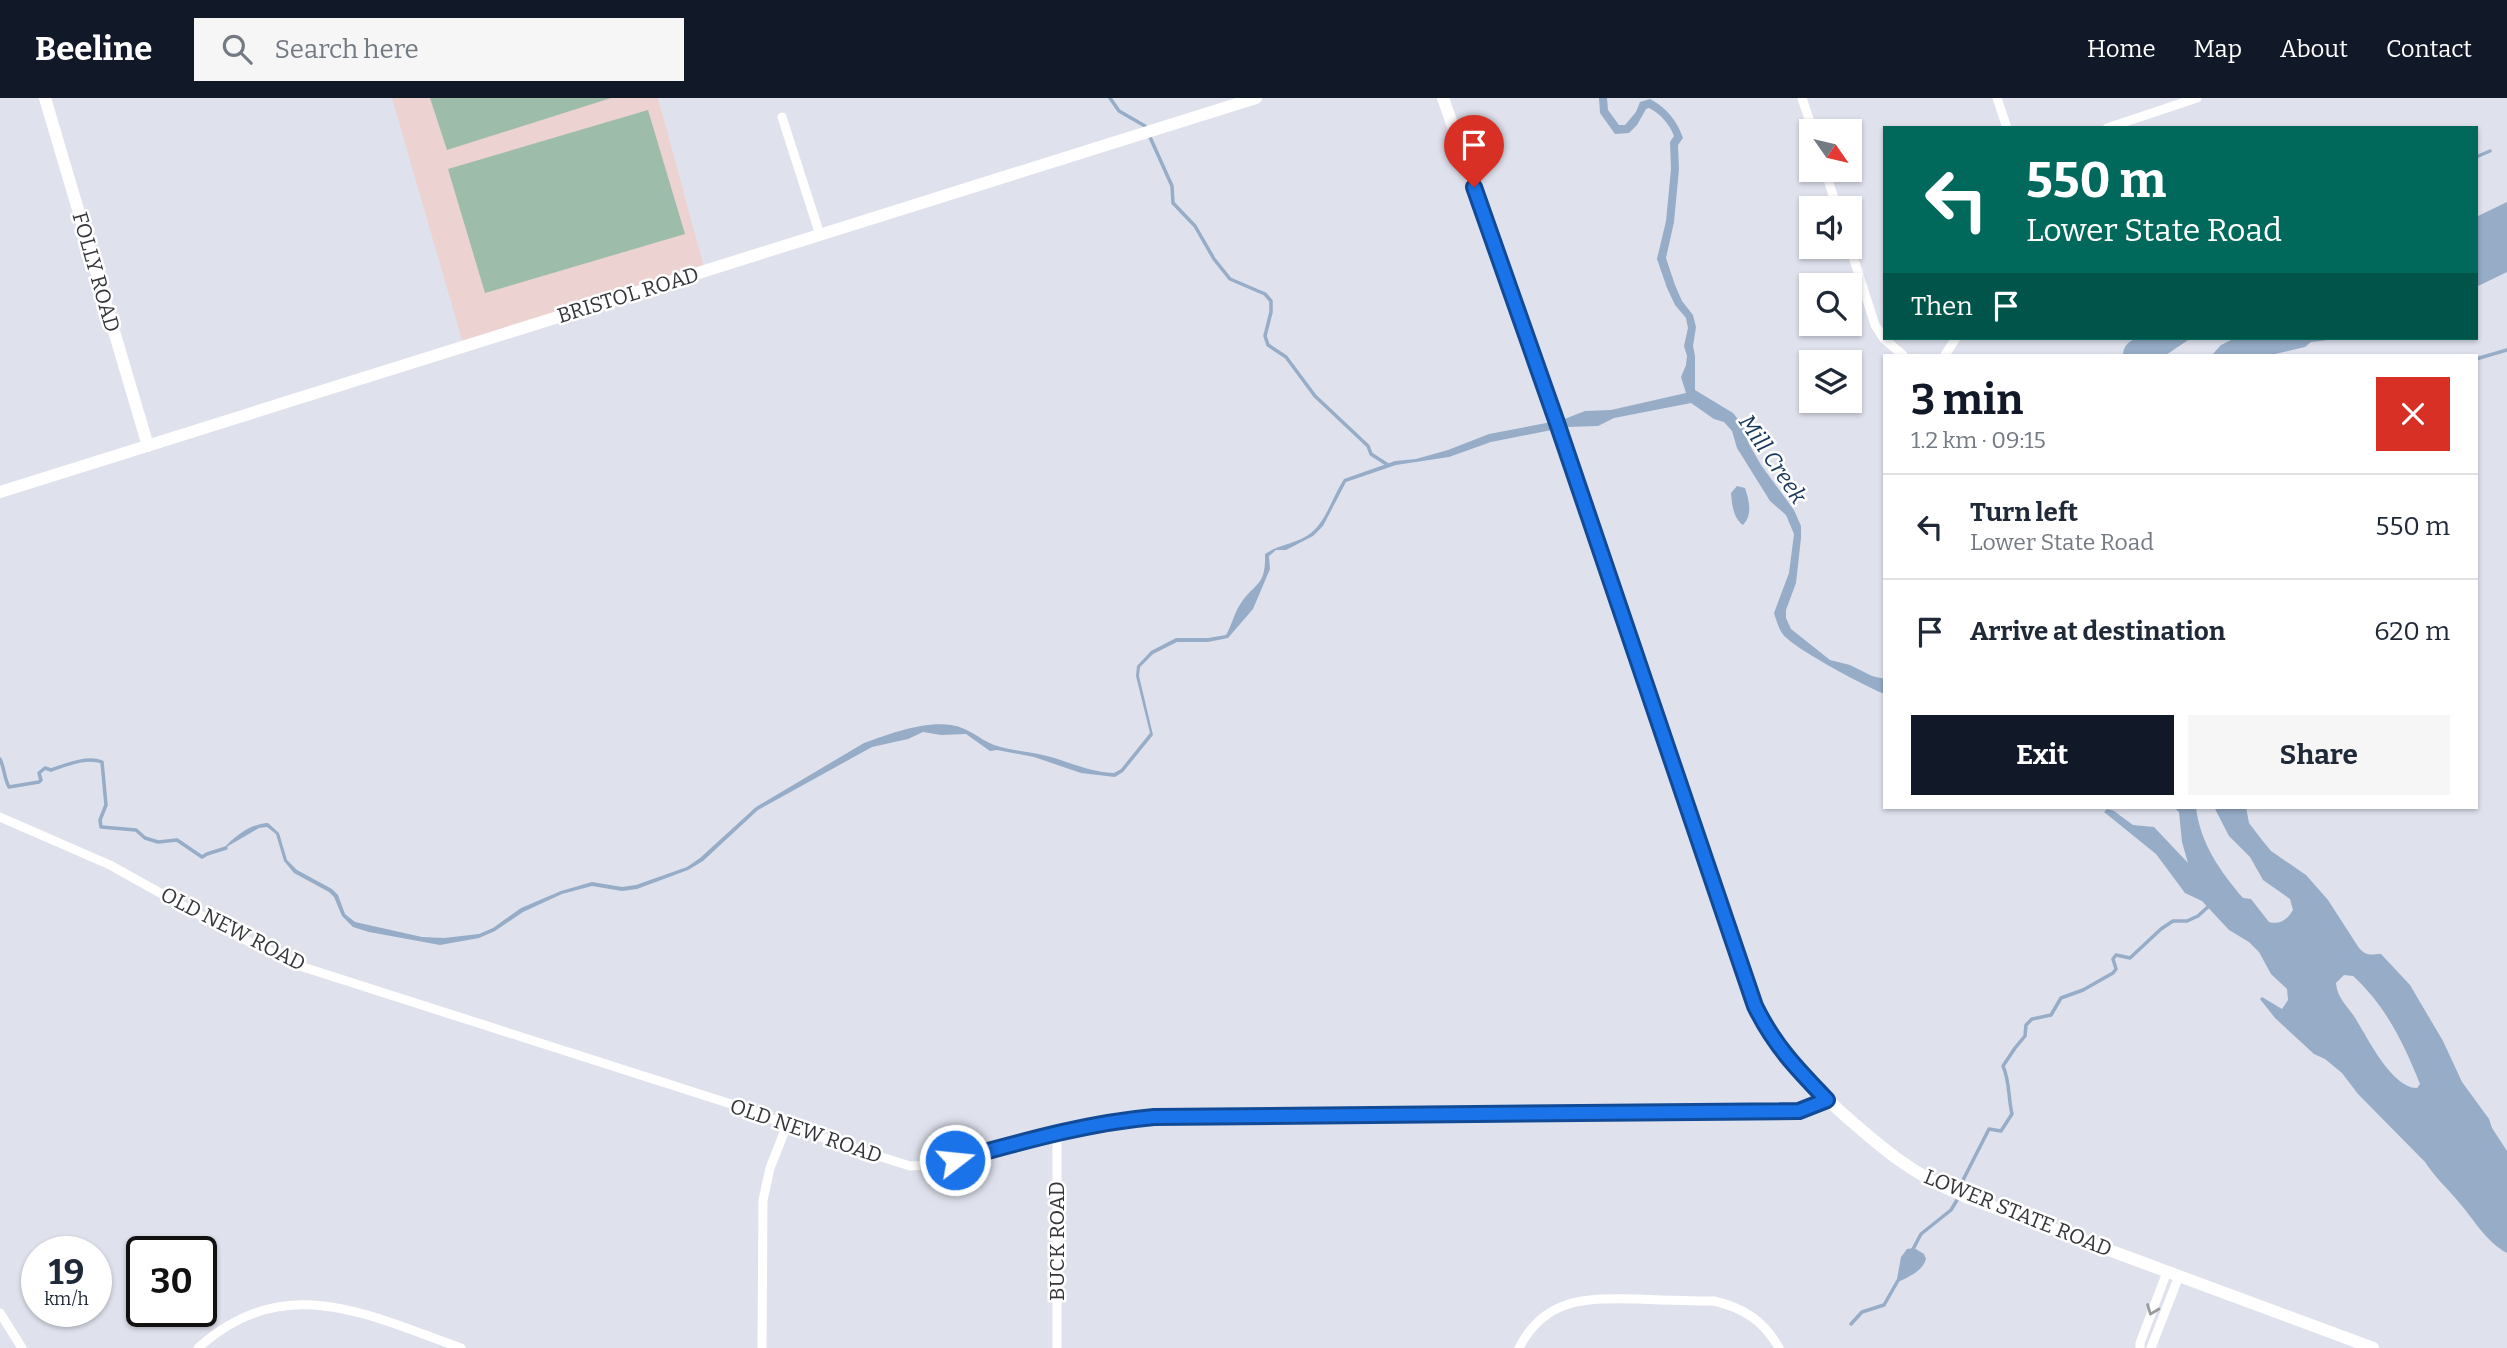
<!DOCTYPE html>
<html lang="en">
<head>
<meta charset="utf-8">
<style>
  :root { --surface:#fff; --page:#f6f6f7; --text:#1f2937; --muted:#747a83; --line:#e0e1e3; --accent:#111827 }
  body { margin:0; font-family:Bitter,serif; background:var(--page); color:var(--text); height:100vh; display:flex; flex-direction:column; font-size:26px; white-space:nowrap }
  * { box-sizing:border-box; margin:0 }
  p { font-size:23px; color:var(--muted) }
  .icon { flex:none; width:38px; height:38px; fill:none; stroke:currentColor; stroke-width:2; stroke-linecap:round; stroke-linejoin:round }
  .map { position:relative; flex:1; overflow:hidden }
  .panel { position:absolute; left:1883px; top:256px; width:595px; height:455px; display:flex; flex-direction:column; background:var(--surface); border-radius:0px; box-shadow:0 2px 5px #0004 }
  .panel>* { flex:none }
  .banner { position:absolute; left:1883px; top:28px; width:595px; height:214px; border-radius:0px; box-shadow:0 2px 5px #0004; background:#00695c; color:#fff; overflow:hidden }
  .needle { width:46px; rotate:124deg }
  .buttons { position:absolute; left:1799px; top:21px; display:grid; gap:14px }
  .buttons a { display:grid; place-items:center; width:63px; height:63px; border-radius:0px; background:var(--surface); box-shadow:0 2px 5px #0004; font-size:35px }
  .speed { position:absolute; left:21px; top:1138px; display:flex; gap:14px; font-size:35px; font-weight:700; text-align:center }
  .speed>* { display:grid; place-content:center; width:91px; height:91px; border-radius:50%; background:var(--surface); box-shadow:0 2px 5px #0004; line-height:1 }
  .speed small { font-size:18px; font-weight:400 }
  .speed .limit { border:4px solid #111; border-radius:10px; background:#fff; color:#111 }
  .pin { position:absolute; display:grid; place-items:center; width:60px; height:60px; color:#fff; margin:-72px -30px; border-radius:50% 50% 50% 0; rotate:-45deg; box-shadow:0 0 7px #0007 }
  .pin .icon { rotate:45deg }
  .me { position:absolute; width:77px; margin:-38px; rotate:74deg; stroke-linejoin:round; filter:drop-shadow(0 0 5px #0008) }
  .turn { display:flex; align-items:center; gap:24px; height:147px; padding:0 28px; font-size:32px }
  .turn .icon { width:91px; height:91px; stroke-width:2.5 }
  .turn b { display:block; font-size:49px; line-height:60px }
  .then { display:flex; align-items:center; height:66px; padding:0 28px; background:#0003; gap:14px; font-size:26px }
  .round { display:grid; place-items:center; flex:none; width:74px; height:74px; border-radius:0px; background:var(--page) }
  .headline { display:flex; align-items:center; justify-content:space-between; height:119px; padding:0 28px }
  h1 { font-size:42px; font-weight:700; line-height:52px; color:var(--accent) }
  .action { display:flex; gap:14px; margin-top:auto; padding:14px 28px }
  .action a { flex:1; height:80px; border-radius:0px; background:var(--accent); color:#fff; font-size:28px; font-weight:700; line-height:80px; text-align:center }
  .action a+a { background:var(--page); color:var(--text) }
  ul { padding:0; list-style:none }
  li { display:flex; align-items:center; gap:21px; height:105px; padding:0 28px; border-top:2px solid var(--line) }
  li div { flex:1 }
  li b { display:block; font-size:26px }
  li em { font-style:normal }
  header { display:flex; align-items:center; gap:42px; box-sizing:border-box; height:98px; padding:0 35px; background:var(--accent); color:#fff }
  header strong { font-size:33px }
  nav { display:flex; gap:38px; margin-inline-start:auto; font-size:24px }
  .search { width:490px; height:63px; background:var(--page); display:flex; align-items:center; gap:18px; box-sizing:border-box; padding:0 24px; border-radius:0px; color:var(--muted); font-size:26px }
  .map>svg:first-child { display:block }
</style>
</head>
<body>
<header>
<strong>Beeline</strong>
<div class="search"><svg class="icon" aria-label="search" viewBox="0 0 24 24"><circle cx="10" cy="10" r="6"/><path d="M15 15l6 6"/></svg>Search here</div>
<nav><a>Home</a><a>Map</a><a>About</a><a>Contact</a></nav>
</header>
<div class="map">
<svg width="2507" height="1250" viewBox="0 0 2507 1250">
  <rect width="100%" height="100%" fill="#dfe2ed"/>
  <polygon fill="#ecd2d1" points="392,0 658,0 705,173 464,249"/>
  <g fill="#9dbdaa">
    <polygon points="430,0 611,0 447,52"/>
    <polygon points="648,12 685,136 485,195 448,71"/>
  </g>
  <g fill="#96acc7" fill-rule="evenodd">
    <path d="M 1599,0 L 1607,0 L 1608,12 L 1619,27 L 1625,27 L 1636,14 L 1640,4 L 1650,1 C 1667,10 1677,23 1683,40 L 1678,47 L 1679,71 L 1674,124 L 1666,160 L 1675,187 L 1682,203 L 1693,217 L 1696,229 L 1693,248 L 1695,258 L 1695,292 L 1733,315 L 1745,330 L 1749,346 L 1761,367 L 1794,412 L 1801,428 L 1801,440 L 1796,485 L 1786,512 L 1786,520 L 1791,531 L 1830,562 L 1850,567 L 1872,578 L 1885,581 L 1885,596 C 1868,590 1789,548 1782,535 C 1778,529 1776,521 1774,515 L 1789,475 L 1794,436 L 1786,417 L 1770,403 L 1737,350 L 1732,333 L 1724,324 L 1714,321 L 1691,305 L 1614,320 L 1598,328 L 1567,329 L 1491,344 L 1449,359 L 1396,367 L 1346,384 L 1323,428 L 1313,438 L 1286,452 L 1276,452 L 1269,458 L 1270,471 L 1253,511 L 1228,540 L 1208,544 L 1177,544 L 1153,556 L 1140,569 L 1139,578 L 1153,637 L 1123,674 L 1115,679 L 1081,675 L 1034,659 L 997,652 L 990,653 L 966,636 L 941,637 L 923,634 L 908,641 L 872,649 L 758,712 L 703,763 L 688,772 L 637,791 L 622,793 L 592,788 L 562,796 L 523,814 L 495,833 L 479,840 L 440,847 L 369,834 L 353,829 L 342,818 L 334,799 L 329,794 L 294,775 L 284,763 L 276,736 L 267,729 L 259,730 L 223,751 C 235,738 250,726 268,725 L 279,735 L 287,762 L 297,772 L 332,791 L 338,797 L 345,816 L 355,824 L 422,839 L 444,840 L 479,836 L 493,830 L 521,810 L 561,793 L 592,784 L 622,789 L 636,787 L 687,769 L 700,760 L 756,709 L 864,645 C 889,636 924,623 951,627 C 968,629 979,641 994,647 C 1011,653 1030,653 1047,658 C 1070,664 1089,674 1114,675 L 1121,671 L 1150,635 L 1136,578 L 1137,568 L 1151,553 L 1176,540 L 1208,540 L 1226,537 C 1232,527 1234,515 1241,505 C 1255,484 1266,489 1265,456 C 1279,446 1297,446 1311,435 C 1326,423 1333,398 1344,381 L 1395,363 L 1416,361 L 1448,352 L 1489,336 L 1562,322 L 1585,313 L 1611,312 L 1686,295 L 1681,279 L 1686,267 L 1687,258 L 1684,248 L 1688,230 L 1686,220 L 1675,207 L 1667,190 L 1657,161 L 1666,123 L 1671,71 L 1670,44 L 1674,38 C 1670,27 1661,16 1649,10 L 1646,11 L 1637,27 L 1629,35 L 1615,36 L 1600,15 Z"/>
    <polygon points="2507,104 2507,174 2476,189 2476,119"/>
    <path d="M 2137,240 L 2191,240 L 2166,257 L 2123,257 C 2123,248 2129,243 2137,240 Z"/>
    <polygon points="2235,240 2345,240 2311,244 2305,249 2271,257 2212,257 2221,247"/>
    <path d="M 1737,388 L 1745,390 C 1749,402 1753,417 1743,427 C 1733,420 1732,406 1731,395 Z"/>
    <path d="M 2173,709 L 2196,709 C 2200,745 2220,773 2243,800 L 2251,801 L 2269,824 C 2280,827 2287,822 2293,812 L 2290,801 L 2263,782 L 2250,759 L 2229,738 L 2214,709 L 2246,709 L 2249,725 L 2262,742 L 2271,753 L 2306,777 L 2328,802 L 2359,850 C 2367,859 2371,856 2381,856 L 2410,887 L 2443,943 L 2462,984 L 2489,1021 L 2492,1030 L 2507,1053 L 2507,1155 C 2485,1143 2473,1120 2457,1102 C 2446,1089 2434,1078 2425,1064 L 2358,996 L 2342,975 L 2325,961 L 2314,956 L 2275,920 L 2260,901 L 2262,899 L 2282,911 L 2288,902 L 2287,891 L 2271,876 L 2259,854 L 2249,844 L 2229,832 L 2202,803 L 2185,795 L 2156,756 L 2104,714 L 2107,711 L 2114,713 L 2133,727 L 2154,729 L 2188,765 L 2182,744 L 2179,714 ZM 2344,877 L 2353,878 C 2386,908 2404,946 2420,986 L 2417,990 C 2393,991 2368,941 2357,923 C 2349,909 2337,901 2336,885 Z"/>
    <path d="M 1914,1150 L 1924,1156 L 1926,1161 C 1923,1172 1911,1178 1900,1183 L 1897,1181 L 1901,1159 L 1907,1151 Z"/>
  </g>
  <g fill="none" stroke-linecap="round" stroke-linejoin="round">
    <g stroke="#96acc7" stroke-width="3.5">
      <polyline points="1110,0 1119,13 1145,28 1172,88 1173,105 1195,128 1214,161 1230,181 1265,196 1271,203 1271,214 1265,238 1268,247 1286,259 1315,298 1368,348 1371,356 1388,367"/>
      <polyline points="2476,59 2490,53"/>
      <polyline points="2476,261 2507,252"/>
      <path d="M 0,661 C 5,672 4,680 9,689 L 39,684 L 41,682 L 39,675 L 45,670 L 51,672 C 66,667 87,658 102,664 L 106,707 L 100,722 L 101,729 L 136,732 L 145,740 L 158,744 L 177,742 L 202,759 L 207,756 L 226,750"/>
      <path d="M 1912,1153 L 1921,1136 L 1951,1112 L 1957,1102 L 1962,1084 L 1989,1031 L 2001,1033 L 2012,1016 C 2008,999 2010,984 2003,968 L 2015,950 L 2025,938 L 2026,927 L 2032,921 L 2051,917 L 2061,900 L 2083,892 L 2113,875 L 2116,871 L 2113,861 L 2116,857 L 2130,860 L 2161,831 L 2173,823 L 2187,823 L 2198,818 L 2210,807"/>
      <polyline points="1851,1226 1862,1214 1884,1207 1900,1179"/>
    </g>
    <g stroke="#fff" stroke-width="9">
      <polyline points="1802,0 1813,33"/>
      <polyline points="1997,0 2007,30"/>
      <polyline points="782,19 820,137"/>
      <polyline points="2107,30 2197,0"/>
      <polyline points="1825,72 1837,110"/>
      <polyline points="1850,149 1875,227 1884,241 1903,257"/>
      <polyline points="1945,257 1956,240"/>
      <polyline points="0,719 110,767 241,840 303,869 731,1006 843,1047 910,1068 944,1066 1085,1029 1111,1023 1154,1019 1799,1013 1827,1002"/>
      <polyline points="1057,1036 1057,1250"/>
      <polyline points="0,1215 22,1250"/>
      <path d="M 198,1250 C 284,1172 368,1217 461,1250"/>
      <polyline points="762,1250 763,1102 770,1070 787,1027"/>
      <path d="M 1519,1250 C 1545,1199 1587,1200 1637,1201 C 1663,1202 1689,1203 1714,1203 C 1744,1210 1764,1223 1779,1250"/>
      <polyline points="2140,1250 2140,1245 2167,1174"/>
      <polyline points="2151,1250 2179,1178"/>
    </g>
    <g stroke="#fff" stroke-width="12">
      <polyline points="45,0 148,348"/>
      <path d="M 1443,0 L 1556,322 L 1755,908 C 1776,951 1807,983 1842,1015 C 1884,1052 1913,1077 1966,1099 L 2373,1250"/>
      <polyline points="0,394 1256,0"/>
    </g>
  </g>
  <defs><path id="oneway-chevron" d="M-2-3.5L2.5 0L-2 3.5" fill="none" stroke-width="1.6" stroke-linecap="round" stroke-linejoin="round" transform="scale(1.75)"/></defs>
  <use stroke="#9a9a9d" href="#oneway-chevron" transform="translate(2152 1212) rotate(111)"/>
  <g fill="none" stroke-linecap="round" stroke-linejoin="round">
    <defs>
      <path id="route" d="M 955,1062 C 1021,1044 1086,1025 1154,1019 L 1799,1013 L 1827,1002 C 1797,971 1774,947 1755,908 L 1556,322 L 1474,89"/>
    </defs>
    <use href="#route" stroke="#114b97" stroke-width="18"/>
    <use href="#route" stroke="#1a73e8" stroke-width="12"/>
  </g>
  <g text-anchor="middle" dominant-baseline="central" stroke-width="5" stroke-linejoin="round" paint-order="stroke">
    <g font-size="21" fill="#35363b" stroke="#fff">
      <text transform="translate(96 174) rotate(74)">FOLLY ROAD</text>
      <text transform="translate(628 197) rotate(-17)">BRISTOL ROAD</text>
      <text transform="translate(233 831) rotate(27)">OLD NEW ROAD</text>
      <text transform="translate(806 1033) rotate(19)">OLD NEW ROAD</text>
      <text transform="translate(2018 1115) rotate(22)">LOWER STATE ROAD</text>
      <text transform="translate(1057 1143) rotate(-90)">BUCK ROAD</text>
    </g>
    <g font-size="23" font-style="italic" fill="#16375c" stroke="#fff">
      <text transform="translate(1773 361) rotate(56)">Mill Creek</text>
    </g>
  </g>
</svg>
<div class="buttons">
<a><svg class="needle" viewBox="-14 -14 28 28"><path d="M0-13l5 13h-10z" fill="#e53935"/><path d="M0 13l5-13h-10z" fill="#747a83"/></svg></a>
<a><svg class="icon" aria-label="sound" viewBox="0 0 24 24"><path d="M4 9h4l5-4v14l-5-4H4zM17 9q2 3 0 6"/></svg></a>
<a><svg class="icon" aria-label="search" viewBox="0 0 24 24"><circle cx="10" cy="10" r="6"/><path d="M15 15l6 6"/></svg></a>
<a><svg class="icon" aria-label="layers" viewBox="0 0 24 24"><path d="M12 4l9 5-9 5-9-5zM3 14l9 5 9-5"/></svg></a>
</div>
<div class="speed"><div>19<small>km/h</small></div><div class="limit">30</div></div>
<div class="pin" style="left:1474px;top:89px;background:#d93025"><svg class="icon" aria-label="arrive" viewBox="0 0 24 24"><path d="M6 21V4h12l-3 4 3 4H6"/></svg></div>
<svg class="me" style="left:955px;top:1062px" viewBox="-20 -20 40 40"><circle r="17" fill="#1a73e8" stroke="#fff" stroke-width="3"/><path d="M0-11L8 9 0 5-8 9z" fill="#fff"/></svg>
<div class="banner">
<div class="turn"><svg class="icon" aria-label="left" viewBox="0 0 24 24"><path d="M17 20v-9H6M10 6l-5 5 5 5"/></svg><div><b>550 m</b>Lower State Road</div></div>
<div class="then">Then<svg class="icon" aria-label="arrive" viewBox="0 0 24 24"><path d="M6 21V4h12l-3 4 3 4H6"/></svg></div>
</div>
<section class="panel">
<div class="headline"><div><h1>3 min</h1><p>1.2 km · 09:15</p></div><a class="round" style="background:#d93025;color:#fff"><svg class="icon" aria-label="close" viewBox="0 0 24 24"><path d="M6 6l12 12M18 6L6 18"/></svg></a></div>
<ul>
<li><svg class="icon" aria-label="left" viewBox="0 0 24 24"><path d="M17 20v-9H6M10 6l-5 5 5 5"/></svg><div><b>Turn left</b><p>Lower State Road</p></div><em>550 m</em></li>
<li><svg class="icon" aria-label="arrive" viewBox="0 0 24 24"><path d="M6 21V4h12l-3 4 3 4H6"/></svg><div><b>Arrive at destination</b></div><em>620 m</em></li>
</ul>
<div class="action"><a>Exit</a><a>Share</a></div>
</section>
</div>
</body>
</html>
